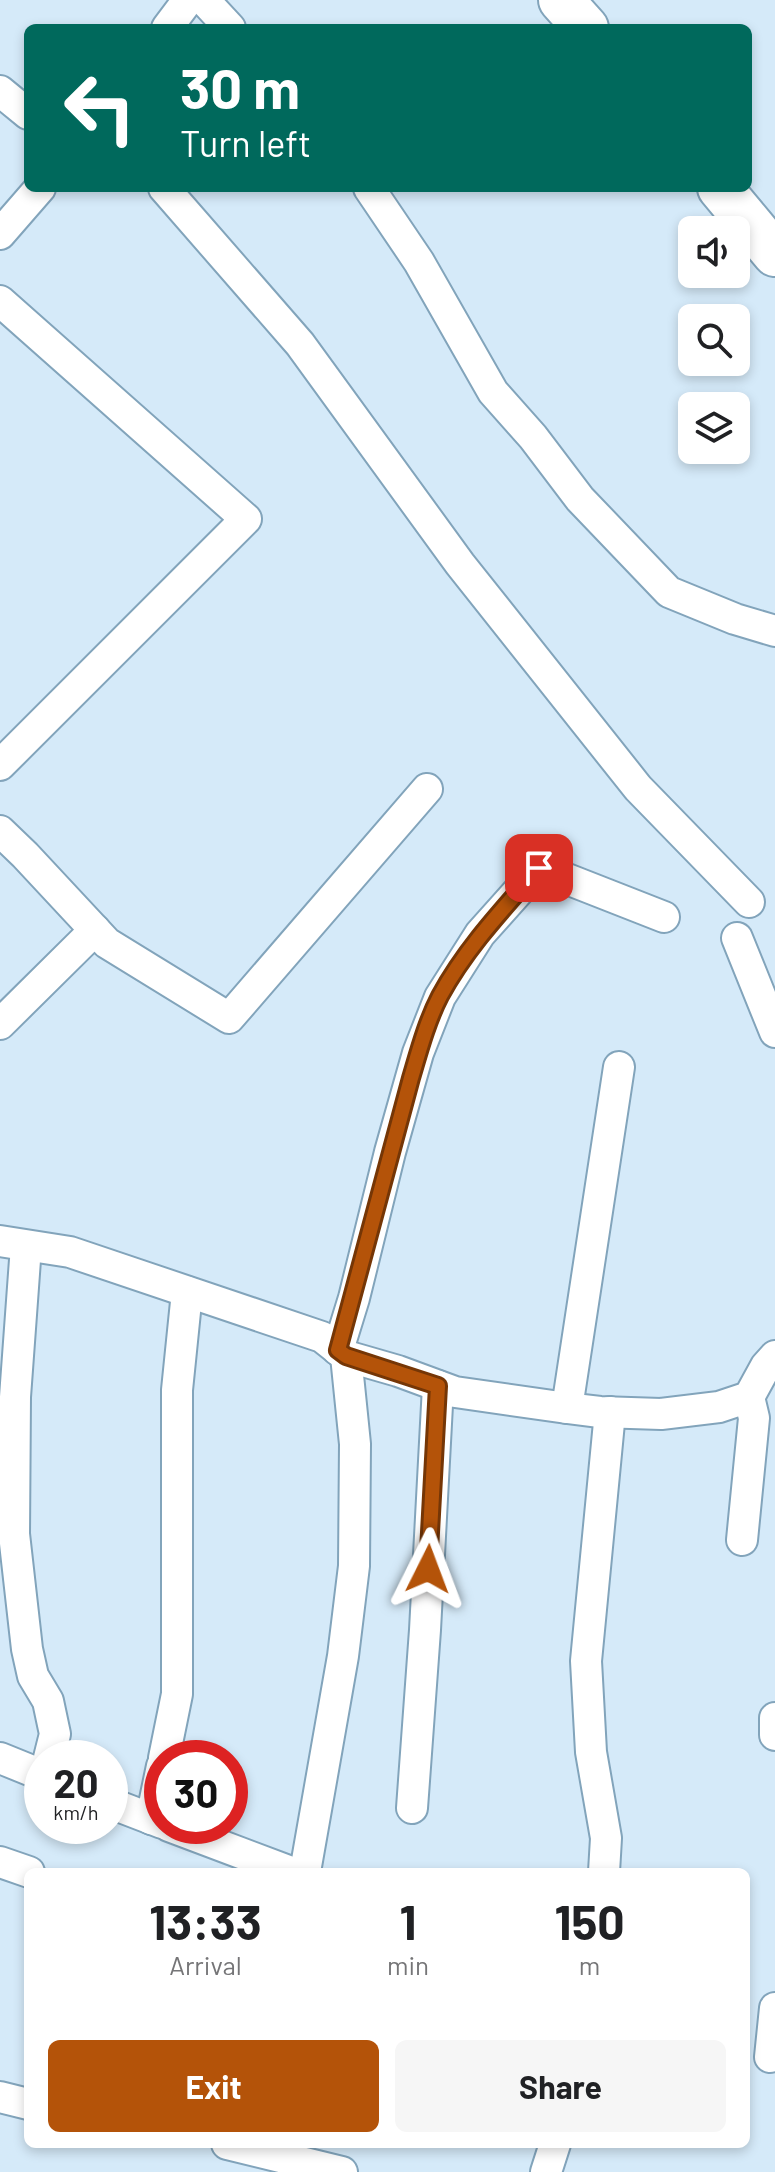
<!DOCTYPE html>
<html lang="en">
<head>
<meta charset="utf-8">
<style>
  :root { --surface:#fff; --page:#f6f6f6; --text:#202124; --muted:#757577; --accent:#b45309 }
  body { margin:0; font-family:Barlow,sans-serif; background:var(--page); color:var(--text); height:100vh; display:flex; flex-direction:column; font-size:30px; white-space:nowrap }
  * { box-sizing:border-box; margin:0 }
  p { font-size:26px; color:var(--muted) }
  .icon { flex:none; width:44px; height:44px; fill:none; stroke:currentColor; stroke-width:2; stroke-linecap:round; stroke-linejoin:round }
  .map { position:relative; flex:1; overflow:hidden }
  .panel { position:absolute; left:24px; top:1868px; width:726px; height:280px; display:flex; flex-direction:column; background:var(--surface); border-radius:12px; box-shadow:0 4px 12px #0003 }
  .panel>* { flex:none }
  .guide { position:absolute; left:24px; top:24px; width:728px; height:168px; border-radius:12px; box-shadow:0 4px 12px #0003; background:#00695c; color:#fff; overflow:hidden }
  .buttons { position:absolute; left:678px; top:216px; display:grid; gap:16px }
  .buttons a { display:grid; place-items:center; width:72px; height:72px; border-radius:12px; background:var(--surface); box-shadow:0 4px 12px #0003; font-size:40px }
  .speed { position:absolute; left:24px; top:1740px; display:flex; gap:16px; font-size:40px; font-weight:700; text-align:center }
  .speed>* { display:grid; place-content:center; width:104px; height:104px; border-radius:50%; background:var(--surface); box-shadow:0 4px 12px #0003; line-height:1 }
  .speed small { font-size:20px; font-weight:400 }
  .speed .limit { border:12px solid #d22; background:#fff; color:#111 }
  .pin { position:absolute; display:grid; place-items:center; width:68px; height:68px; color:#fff; margin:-34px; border-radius:16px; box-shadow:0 4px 12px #0006 }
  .me { position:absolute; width:88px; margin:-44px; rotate:3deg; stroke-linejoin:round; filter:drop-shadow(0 0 6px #0008) }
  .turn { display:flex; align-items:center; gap:28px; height:168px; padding:0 24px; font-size:36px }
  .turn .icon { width:104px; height:104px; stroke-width:2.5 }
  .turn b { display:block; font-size:56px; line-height:68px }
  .eta { display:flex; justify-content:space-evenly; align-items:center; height:136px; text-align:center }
  .eta b { font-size:48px; font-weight:700; line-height:56px }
  .cta { display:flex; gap:16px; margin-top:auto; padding:16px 24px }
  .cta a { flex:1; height:92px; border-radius:12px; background:var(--accent); color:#fff; font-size:32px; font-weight:700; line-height:92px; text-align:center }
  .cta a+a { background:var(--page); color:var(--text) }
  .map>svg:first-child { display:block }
</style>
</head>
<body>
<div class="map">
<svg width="775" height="2172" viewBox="0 0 775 2172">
  <rect width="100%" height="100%" fill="#d5eaf9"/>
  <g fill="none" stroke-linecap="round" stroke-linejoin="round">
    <defs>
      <g id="minor">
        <polyline points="204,0 230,28"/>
        <polyline points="167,28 188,0"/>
        <polyline points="0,91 28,114"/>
        <polyline points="164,188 300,344 460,564 638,788 749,902"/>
        <polyline points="369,188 419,262 493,392 533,437 580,499 669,592 735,619 775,631"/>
        <polyline points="0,234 40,188"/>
        <polyline points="0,301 246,519 0,765"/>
        <polyline points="0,831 25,855 107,943 229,1018 427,789"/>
        <polyline points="737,938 775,1032"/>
        <polyline points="0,1024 95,930"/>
        <polyline points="0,1241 70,1252 322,1337 346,1356 398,1371 455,1392 567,1408 600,1412 661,1414 719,1407 749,1397 766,1366 775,1356"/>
        <polyline points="26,1246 15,1397 14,1534 27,1649 33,1676 48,1701 55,1734 49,1758"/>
        <polyline points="338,1350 354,1298 390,1152 418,1053 440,997 480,934 539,868 664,917"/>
        <polyline points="567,1408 619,1067"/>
        <polyline points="742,1540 754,1418 749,1397"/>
        <polyline points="775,1718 775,1735"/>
        <polyline points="0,1758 42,1775"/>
        <polyline points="164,1758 177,1694 177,1390 187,1292"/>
        <polyline points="110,1803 162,1823"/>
        <polyline points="412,1808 425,1630 438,1386"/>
        <polyline points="151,1819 162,1766"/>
        <polyline points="169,1826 291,1872"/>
        <polyline points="0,1862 29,1872"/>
        <polyline points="305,1872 343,1656 354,1566 355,1444 346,1356"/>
        <polyline points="604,1872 606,1838 591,1752 586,1661 610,1412"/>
        <polyline points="770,2057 775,2008"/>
        <polyline points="0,2097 28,2104"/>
        <polyline points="227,2144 342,2172"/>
        <polyline points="546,2172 555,2144"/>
      </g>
      <g id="secondary">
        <polyline points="561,0 586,28"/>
        <polyline points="720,188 775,254"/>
      </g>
    </defs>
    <use href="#minor" stroke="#82a4bb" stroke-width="34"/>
    <use href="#secondary" stroke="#82a4bb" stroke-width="48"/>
    <use href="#minor" stroke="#fff" stroke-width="30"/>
    <use href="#secondary" stroke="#fff" stroke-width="44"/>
  </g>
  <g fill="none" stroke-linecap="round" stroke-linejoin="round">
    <defs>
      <path id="route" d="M 428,1569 L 438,1386 L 346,1356 L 338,1350 L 411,1078 C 419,1051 427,1021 440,996 C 466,948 503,909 539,868"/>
    </defs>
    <use href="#route" stroke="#753606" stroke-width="20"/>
    <use href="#route" stroke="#b45309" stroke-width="14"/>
  </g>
</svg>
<div class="buttons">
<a><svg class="icon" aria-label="sound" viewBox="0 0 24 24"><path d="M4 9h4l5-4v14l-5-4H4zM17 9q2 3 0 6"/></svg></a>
<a><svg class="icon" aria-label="search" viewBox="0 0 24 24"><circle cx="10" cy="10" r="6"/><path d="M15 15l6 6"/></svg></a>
<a><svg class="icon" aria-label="layers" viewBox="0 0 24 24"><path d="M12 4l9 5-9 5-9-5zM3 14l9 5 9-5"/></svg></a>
</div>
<div class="speed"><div>20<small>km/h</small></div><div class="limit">30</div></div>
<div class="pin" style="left:539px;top:868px;background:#d93025"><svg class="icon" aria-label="arrive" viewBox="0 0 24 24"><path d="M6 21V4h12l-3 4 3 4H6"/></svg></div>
<svg class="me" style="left:428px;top:1569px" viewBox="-20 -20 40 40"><path d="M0-17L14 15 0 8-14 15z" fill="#b45309" stroke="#fff" stroke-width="4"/></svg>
<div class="guide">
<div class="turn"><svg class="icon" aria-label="left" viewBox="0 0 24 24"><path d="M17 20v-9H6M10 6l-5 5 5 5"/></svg><div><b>30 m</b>Turn left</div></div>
</div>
<section class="panel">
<div class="eta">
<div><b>13:33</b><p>Arrival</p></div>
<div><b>1</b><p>min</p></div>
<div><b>150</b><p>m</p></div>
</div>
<div class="cta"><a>Exit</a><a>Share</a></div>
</section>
</div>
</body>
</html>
